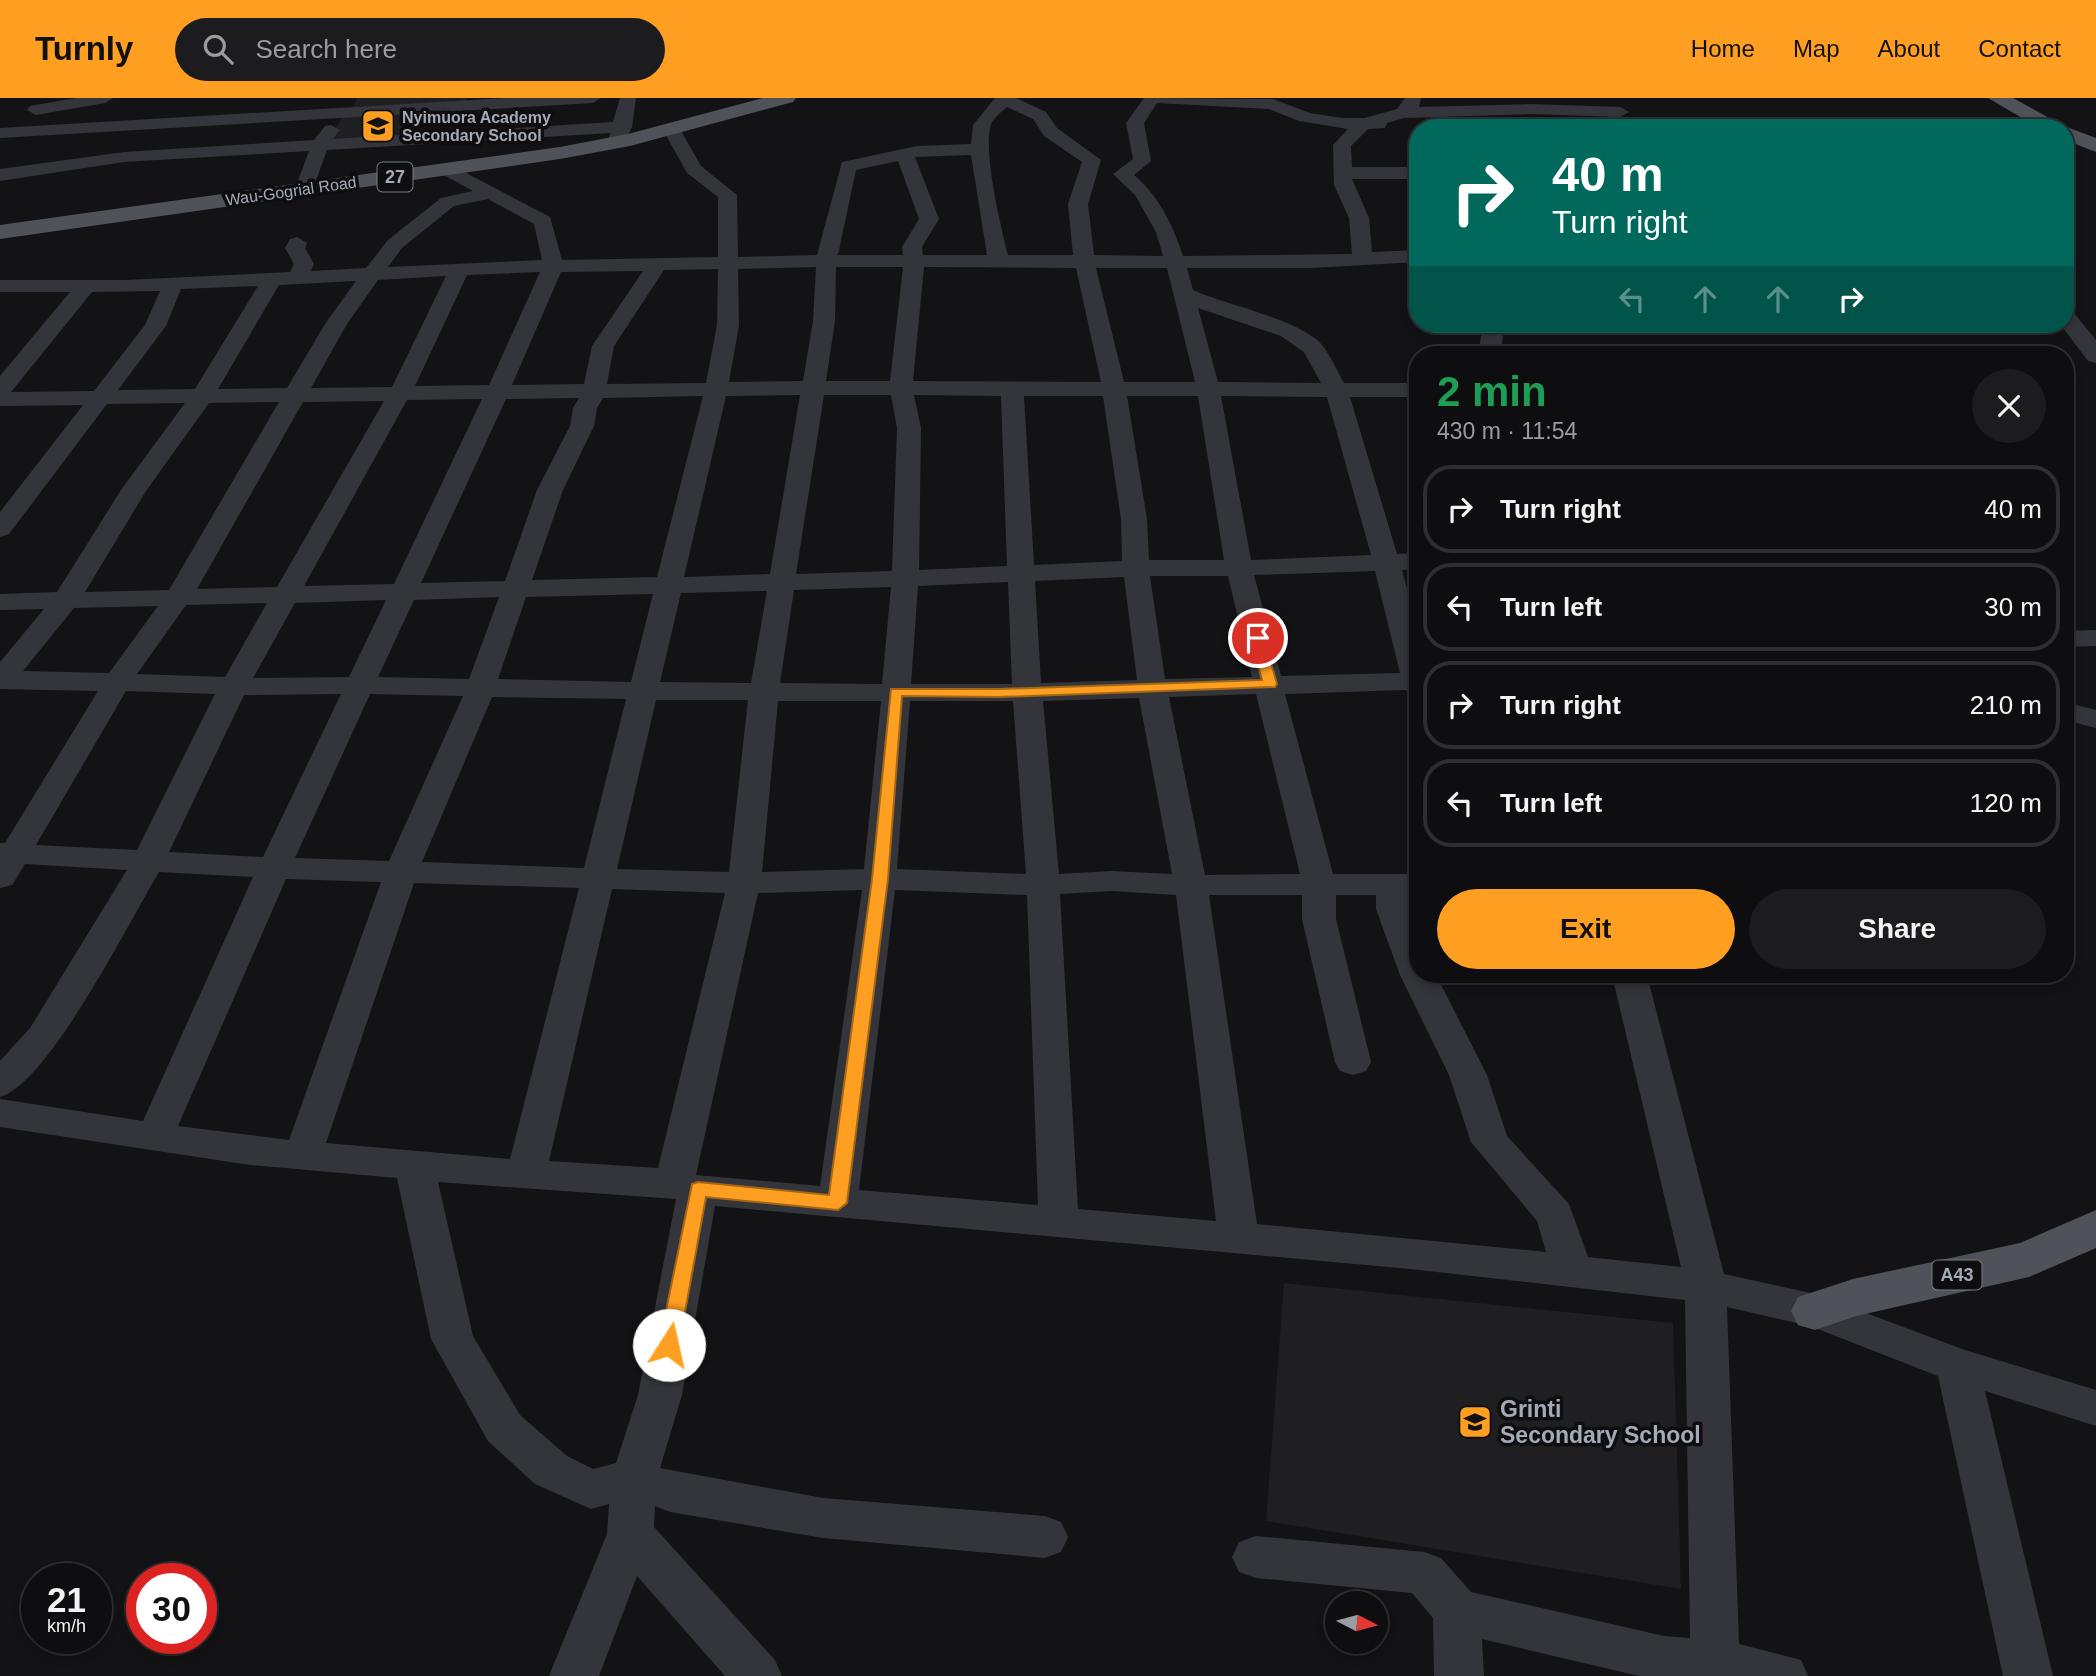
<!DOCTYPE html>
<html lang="en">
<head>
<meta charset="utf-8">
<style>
  :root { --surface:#0e0e10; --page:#1c1c1e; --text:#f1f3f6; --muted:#9b9c9f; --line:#2e2e30; --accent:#ff9f21 }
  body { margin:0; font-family:Arial,sans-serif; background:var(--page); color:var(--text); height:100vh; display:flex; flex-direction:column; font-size:26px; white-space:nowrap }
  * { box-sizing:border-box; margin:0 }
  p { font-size:23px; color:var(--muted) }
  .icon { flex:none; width:38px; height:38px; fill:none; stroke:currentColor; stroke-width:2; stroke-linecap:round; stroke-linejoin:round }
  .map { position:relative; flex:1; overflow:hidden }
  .side { position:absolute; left:1409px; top:248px; width:665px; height:637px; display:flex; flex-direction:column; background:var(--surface); border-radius:28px; box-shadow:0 4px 10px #0003,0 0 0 2px var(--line) }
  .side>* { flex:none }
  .guide { position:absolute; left:1409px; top:21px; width:665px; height:214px; border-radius:28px; box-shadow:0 4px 10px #0003,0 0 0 2px var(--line); background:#00695c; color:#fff; overflow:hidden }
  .needle { width:46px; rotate:96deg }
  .tools { position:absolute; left:1325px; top:1493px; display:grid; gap:14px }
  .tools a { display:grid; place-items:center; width:63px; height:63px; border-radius:50%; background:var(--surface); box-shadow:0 4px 10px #0003,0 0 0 2px var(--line); font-size:35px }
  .speed { position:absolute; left:21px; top:1465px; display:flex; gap:14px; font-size:35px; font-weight:700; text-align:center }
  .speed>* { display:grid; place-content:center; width:91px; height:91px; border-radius:50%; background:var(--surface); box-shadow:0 4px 10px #0003,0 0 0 2px var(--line); line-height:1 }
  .speed small { font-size:18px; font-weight:400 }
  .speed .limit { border:10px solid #d22; background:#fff; color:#111 }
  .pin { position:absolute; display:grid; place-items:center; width:60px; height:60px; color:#fff; margin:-30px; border:4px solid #fff; border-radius:50%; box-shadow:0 2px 7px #0007 }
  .me { position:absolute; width:77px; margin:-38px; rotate:10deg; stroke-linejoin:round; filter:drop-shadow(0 0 5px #0008) }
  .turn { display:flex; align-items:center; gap:24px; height:147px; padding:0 28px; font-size:32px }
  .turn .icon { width:91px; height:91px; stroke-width:2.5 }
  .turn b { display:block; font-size:49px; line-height:60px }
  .lanes { display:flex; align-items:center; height:66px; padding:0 28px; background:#0003; justify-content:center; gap:35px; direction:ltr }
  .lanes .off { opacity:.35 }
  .round { display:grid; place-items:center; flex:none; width:74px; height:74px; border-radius:37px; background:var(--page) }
  .head { display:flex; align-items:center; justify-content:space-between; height:119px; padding:0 28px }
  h1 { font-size:42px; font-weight:700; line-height:52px; color:#1e9e55 }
  .action { display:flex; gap:14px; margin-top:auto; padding:14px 28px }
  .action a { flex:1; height:80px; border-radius:42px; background:var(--accent); color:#111; font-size:28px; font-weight:700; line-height:80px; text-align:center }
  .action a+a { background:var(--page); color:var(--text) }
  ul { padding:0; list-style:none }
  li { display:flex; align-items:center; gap:21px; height:88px; margin:0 14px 10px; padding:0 14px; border:4px solid var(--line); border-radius:28px }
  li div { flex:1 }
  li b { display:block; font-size:26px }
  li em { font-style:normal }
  header { display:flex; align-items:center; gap:42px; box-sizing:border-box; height:98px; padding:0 35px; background:var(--accent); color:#111 }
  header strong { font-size:33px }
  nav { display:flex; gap:38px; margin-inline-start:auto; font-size:24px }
  .search { width:490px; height:63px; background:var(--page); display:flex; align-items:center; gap:18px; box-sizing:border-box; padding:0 24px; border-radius:38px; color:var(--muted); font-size:26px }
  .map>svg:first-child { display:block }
</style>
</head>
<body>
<header>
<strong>Turnly</strong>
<div class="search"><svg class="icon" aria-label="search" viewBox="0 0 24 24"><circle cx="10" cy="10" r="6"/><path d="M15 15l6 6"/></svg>Search here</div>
<nav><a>Home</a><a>Map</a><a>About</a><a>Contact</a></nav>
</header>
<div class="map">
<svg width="2096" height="1578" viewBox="0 0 2096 1578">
  <rect width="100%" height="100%" fill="#131315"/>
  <g fill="#1f1f22">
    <polygon points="357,0 467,0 466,5 352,12"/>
    <polygon points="425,12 414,39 329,43 343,17"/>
    <polygon points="1284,1185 1673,1225 1681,1491 1266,1423"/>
  </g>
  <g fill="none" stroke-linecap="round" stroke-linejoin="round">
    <g fill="#34353a" fill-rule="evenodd">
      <polygon points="76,0 113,0 105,5 36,17 27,12 30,8"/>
      <polygon points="506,0 601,0 593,5 0,40 0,30"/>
      <polygon points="620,0 636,0 632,29 623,48 611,48 608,44 610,35 327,52 313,91 304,97 295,91 309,53 124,64 0,83 0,71 124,54 314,42 325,28 331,27 340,32 333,41 613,24"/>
      <path d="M 995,0 L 1016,0 L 1046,14 L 1057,30 L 1101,62 L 1088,106 L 1094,157 L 1163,158 L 1156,134 L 1135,97 L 1113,76 L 1133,61 L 1126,25 L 1144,0 L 1273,1 L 1310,15 L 1342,20 L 1365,20 L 1397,11 L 1405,0 L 1421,0 L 1419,9 L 1531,6 L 1620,9 L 1629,14 L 1620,19 L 1531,16 L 1404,20 L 1387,25 L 1385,30 L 1368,31 L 1351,48 L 1352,69 L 1418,69 L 1418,81 L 1352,81 L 1369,120 L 1372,154 L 1418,152 L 1418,164 L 1311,170 L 1187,170 L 1193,192 C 1226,207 1301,222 1322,247 C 1331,258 1337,273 1344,285 L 1418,285 L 1418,299 L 1350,299 L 1397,456 L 1418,455 L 1418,471 L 1402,472 L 1418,532 L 1418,599 L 1405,592 L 1285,596 L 1333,776 L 1418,776 L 1418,796 L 1409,796 L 1410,811 L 1418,830 L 1418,877 L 1436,877 L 1487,977 L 1507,1038 L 1569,1106 L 1588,1159 L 1681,1169 L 1612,877 L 1647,877 L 1724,1176 L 1815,1196 L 1965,1252 L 2096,1292 L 2096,1328 L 1985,1293 L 2053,1578 L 2003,1578 L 1938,1278 L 1810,1228 L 1727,1209 L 1739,1546 L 1801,1562 L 1808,1578 L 1639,1578 L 1482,1541 L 1484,1578 L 1434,1578 L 1433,1520 L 1412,1495 L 1256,1480 L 1239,1474 L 1232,1459 L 1239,1444 L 1256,1438 L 1424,1454 L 1441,1460 L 1471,1494 L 1664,1538 L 1690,1540 L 1685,1202 L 1410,1171 L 715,1108 L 682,1297 L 660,1370 L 823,1400 L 1045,1418 L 1061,1424 L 1068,1439 L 1061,1454 L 1045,1460 L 823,1440 L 670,1414 L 655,1408 L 654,1429 L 775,1562 L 782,1578 L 725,1578 L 637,1478 L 599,1578 L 549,1578 L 607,1436 L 609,1406 L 591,1411 L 535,1386 L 488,1343 L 431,1241 L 397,1080 L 250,1067 L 0,1029 L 0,1001 L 143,1023 L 253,779 L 159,774 C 130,822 49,985 0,999 L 0,963 L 30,930 L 127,772 L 25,766 L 12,787 L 0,790 L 0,745 L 5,745 L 98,593 L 0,591 L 0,564 L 44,511 L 0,512 L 0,496 L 57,494 L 121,392 L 185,305 L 107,306 L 9,436 L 0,439 L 0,414 L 83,307 L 0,308 L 0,278 L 70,194 L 0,194 L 0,182 L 125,182 L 290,174 L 294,166 L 285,150 L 290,141 L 297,139 L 307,145 L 305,150 L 314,166 L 311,173 L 366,170 L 388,142 L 441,100 L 473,93 L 440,75 L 438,71 L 440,67 L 447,65 L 550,119 L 562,162 L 718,159 L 718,99 L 687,75 L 662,30 L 671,25 L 677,26 L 701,68 L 737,97 L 738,159 L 817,157 L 842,64 L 917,48 L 971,46 L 973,27 ZM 1157,5 L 1269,11 L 1299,23 L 1348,31 L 1333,47 L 1334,87 L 1349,120 L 1352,156 L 1183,158 C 1173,127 1159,98 1134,77 L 1151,63 L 1144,25 ZM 1007,9 L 1033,21 L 1044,38 L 1082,64 L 1068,106 L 1073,157 L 1008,157 C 1001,130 981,47 992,24 C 996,18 1002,13 1007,9 ZM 971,57 L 987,157 L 923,157 L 922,149 L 939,121 L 915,59 ZM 898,63 L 919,121 L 902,149 L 903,157 L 838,157 L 856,72 ZM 488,101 L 534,126 L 542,162 L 388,169 L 402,150 L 454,108 ZM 816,169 L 813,223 L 803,283 L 729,284 L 739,227 L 738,171 ZM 836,169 L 903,169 L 890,283 L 826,283 L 835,223 ZM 924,169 L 1076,170 L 1101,284 L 913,283 ZM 1096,170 L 1167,170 L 1195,284 L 1124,284 ZM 718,171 L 717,227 L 706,285 L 607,286 L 614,248 L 664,172 ZM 643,173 L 592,248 L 584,286 L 512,287 L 561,174 ZM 540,174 L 489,287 L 415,288 L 467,177 ZM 446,178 L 392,289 L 311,290 L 347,226 L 378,182 ZM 356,183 L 325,226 L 287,290 L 218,291 L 279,187 ZM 258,188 L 195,291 L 118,292 L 166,228 L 181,191 ZM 160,193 L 145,227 L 94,293 L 11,294 L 92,194 ZM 1198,210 L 1281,238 L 1304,254 L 1321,285 L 1218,284 ZM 800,297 L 770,476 L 684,479 L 726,298 ZM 824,297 L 891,297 L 897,330 L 892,473 L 796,476 ZM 914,297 L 1001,298 L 1007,468 L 919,472 L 921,330 ZM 703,298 L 657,479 L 532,482 L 563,392 L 594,328 L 597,310 L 603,300 ZM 1024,298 L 1103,298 L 1121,421 L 1122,463 L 1034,467 ZM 1127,298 L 1198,298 L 1224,462 L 1149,462 L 1147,421 ZM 1221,298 L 1327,299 L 1371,457 L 1251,462 ZM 579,300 L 573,310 L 570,328 L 537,392 L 505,483 L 421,485 L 506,301 ZM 482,301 L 394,486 L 304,488 L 407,302 ZM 384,303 L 277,489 L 197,491 L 303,304 ZM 279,304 L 169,492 L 85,494 L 146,393 L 209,305 ZM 1375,473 L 1400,575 L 1281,578 L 1254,477 ZM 1150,478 L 1228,478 L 1252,579 L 1165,581 ZM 1124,479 L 1137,582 L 1041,585 L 1035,483 ZM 1008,484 L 1012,586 L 911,586 L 918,488 ZM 891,489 L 882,586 L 780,585 L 794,492 ZM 767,493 L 751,585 L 660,584 L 681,495 ZM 653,496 L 631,584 L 498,581 L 526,499 ZM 499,499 L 469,581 L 378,579 L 414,502 ZM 386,502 L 349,579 L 253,580 L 295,505 ZM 267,505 L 225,579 L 137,576 L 186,507 ZM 158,508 L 109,575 L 23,573 L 74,510 ZM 126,593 L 215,596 L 137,752 L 36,747 ZM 341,596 L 263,759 L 169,754 L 244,597 ZM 370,596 L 463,598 L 389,763 L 295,760 ZM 1256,596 L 1300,776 L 1205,777 L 1169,599 ZM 492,599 L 626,601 L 584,770 L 422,764 ZM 1139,600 L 1172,776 L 1111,773 L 1059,776 L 1043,603 ZM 656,602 L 748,602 L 729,774 L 617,771 ZM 778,603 L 881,603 L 864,771 L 762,774 ZM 910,603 L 1013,603 L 1026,776 L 897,771 ZM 286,781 L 381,784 L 289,1042 L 178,1028 ZM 414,785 L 579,790 L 510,1061 L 326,1045 ZM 612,791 L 725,795 L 658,1070 L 549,1063 ZM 862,792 L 820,1088 L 696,1077 L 758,795 ZM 895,792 L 1027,797 L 1038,1107 L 859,1092 ZM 1111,793 L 1176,797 L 1216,1123 L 1078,1111 L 1060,796 ZM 1209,797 L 1302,797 L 1302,821 L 1335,964 L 1340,973 L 1353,977 L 1366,973 L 1371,964 L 1336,821 L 1336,797 L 1376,797 L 1376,811 L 1400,877 L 1449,977 L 1471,1044 L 1537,1123 L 1546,1154 L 1257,1126 ZM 438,1084 L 676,1101 L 638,1297 L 616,1365 L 593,1371 L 567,1358 L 520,1317 L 473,1238 Z"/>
      <polygon points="2065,213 2073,214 2096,242 2096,265 2088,263 2060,226 2065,226"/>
      <polygon points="1483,226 1505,226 1500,257 1478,257"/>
      <polygon points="2096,532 2096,548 2065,549 2065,533"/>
      <polygon points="2065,604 2096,612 2096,630 2065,622"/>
    </g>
    <g fill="#4f5259" fill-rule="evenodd">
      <polygon points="763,0 796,0 793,4 630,48 560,61 0,141 0,127 560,49 628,36"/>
      <polygon points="1988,0 2013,0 2064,28 2096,40 2096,54 2065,42 2065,30 2039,30"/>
      <polygon points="2096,1112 2096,1150 2029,1179 1856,1218 1815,1232 1798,1227 1791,1213 1798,1199 1853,1181 2020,1145"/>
    </g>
  </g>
  <polygon fill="#ff9f21" stroke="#a66715" stroke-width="2" points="1258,535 1264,540 1277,586 1275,589 999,599 902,598 888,781 847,1105 838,1112 706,1099 679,1247 676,1253 662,1253 659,1247 692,1086 698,1084 829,1097 872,781 891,591 999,591 1262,582 1251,540"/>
  <defs>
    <symbol id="school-square" viewBox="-11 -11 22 22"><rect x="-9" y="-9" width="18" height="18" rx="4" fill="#ff9f21" stroke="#0e0e10"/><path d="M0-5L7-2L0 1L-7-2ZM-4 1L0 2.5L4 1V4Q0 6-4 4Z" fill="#111"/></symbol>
  </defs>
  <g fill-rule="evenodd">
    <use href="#school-square" x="359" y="9" width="38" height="38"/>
    <use href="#school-square" x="1456" y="1305" width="38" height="38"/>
  </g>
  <g text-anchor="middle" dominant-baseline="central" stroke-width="7" stroke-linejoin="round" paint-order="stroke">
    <g font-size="16" font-weight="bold" fill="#a3abb6" stroke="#0e0e10" text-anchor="start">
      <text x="402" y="19">Nyimuora Academy<tspan x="402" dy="18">Secondary School</tspan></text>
    </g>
    <g font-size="16" fill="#a3abb6" stroke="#0e0e10">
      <text transform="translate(291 93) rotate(-8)">Wau-Gogrial Road</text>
    </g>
    <g fill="#0e0e10" stroke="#767c84" stroke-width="2">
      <rect x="377.5" y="64.5" width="35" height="29" rx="5"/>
      <rect x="1932.5" y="1162.5" width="49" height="29" rx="5"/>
    </g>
    <g font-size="18" font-weight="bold" fill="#a3abb6">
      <text x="395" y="79">27</text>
      <text x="1957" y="1177">A43</text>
    </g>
    <g font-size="23" font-weight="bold" fill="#a3abb6" stroke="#0e0e10" text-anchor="start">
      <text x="1500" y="1311">Grinti<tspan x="1500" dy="26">Secondary School</tspan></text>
    </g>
  </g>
</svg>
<div class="tools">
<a><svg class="needle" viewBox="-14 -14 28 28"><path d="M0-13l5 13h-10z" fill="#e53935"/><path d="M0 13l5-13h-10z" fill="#9b9c9f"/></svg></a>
</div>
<div class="speed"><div>21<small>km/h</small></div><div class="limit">30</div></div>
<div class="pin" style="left:1258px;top:540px;background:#d93025"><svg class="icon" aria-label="arrive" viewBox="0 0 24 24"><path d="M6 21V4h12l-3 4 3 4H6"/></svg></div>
<svg class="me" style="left:669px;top:1247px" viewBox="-20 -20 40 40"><circle r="19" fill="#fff"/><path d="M0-13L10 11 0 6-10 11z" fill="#ff9f21"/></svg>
<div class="guide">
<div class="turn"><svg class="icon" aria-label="right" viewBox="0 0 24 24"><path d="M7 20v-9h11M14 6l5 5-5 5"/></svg><div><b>40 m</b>Turn right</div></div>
<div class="lanes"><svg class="icon off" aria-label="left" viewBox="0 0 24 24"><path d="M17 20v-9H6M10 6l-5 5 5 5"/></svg><svg class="icon off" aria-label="ahead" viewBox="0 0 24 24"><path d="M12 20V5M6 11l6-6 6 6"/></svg><svg class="icon off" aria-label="ahead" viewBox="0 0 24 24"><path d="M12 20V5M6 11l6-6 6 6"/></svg><svg class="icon" aria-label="right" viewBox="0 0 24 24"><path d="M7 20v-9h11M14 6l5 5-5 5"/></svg></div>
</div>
<section class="side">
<div class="head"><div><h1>2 min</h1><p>430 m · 11:54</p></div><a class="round"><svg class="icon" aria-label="close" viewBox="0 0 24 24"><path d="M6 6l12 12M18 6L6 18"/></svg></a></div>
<ul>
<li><svg class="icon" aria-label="right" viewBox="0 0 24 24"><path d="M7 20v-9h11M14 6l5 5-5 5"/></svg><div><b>Turn right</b></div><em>40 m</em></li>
<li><svg class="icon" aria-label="left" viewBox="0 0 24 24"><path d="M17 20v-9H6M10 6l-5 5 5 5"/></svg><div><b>Turn left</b></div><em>30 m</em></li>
<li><svg class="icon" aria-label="right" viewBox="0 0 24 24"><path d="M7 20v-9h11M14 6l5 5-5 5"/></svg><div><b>Turn right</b></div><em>210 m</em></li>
<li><svg class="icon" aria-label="left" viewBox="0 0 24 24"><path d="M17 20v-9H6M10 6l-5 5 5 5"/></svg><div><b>Turn left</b></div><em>120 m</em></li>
</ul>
<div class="action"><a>Exit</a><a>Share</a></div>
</section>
</div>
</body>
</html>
